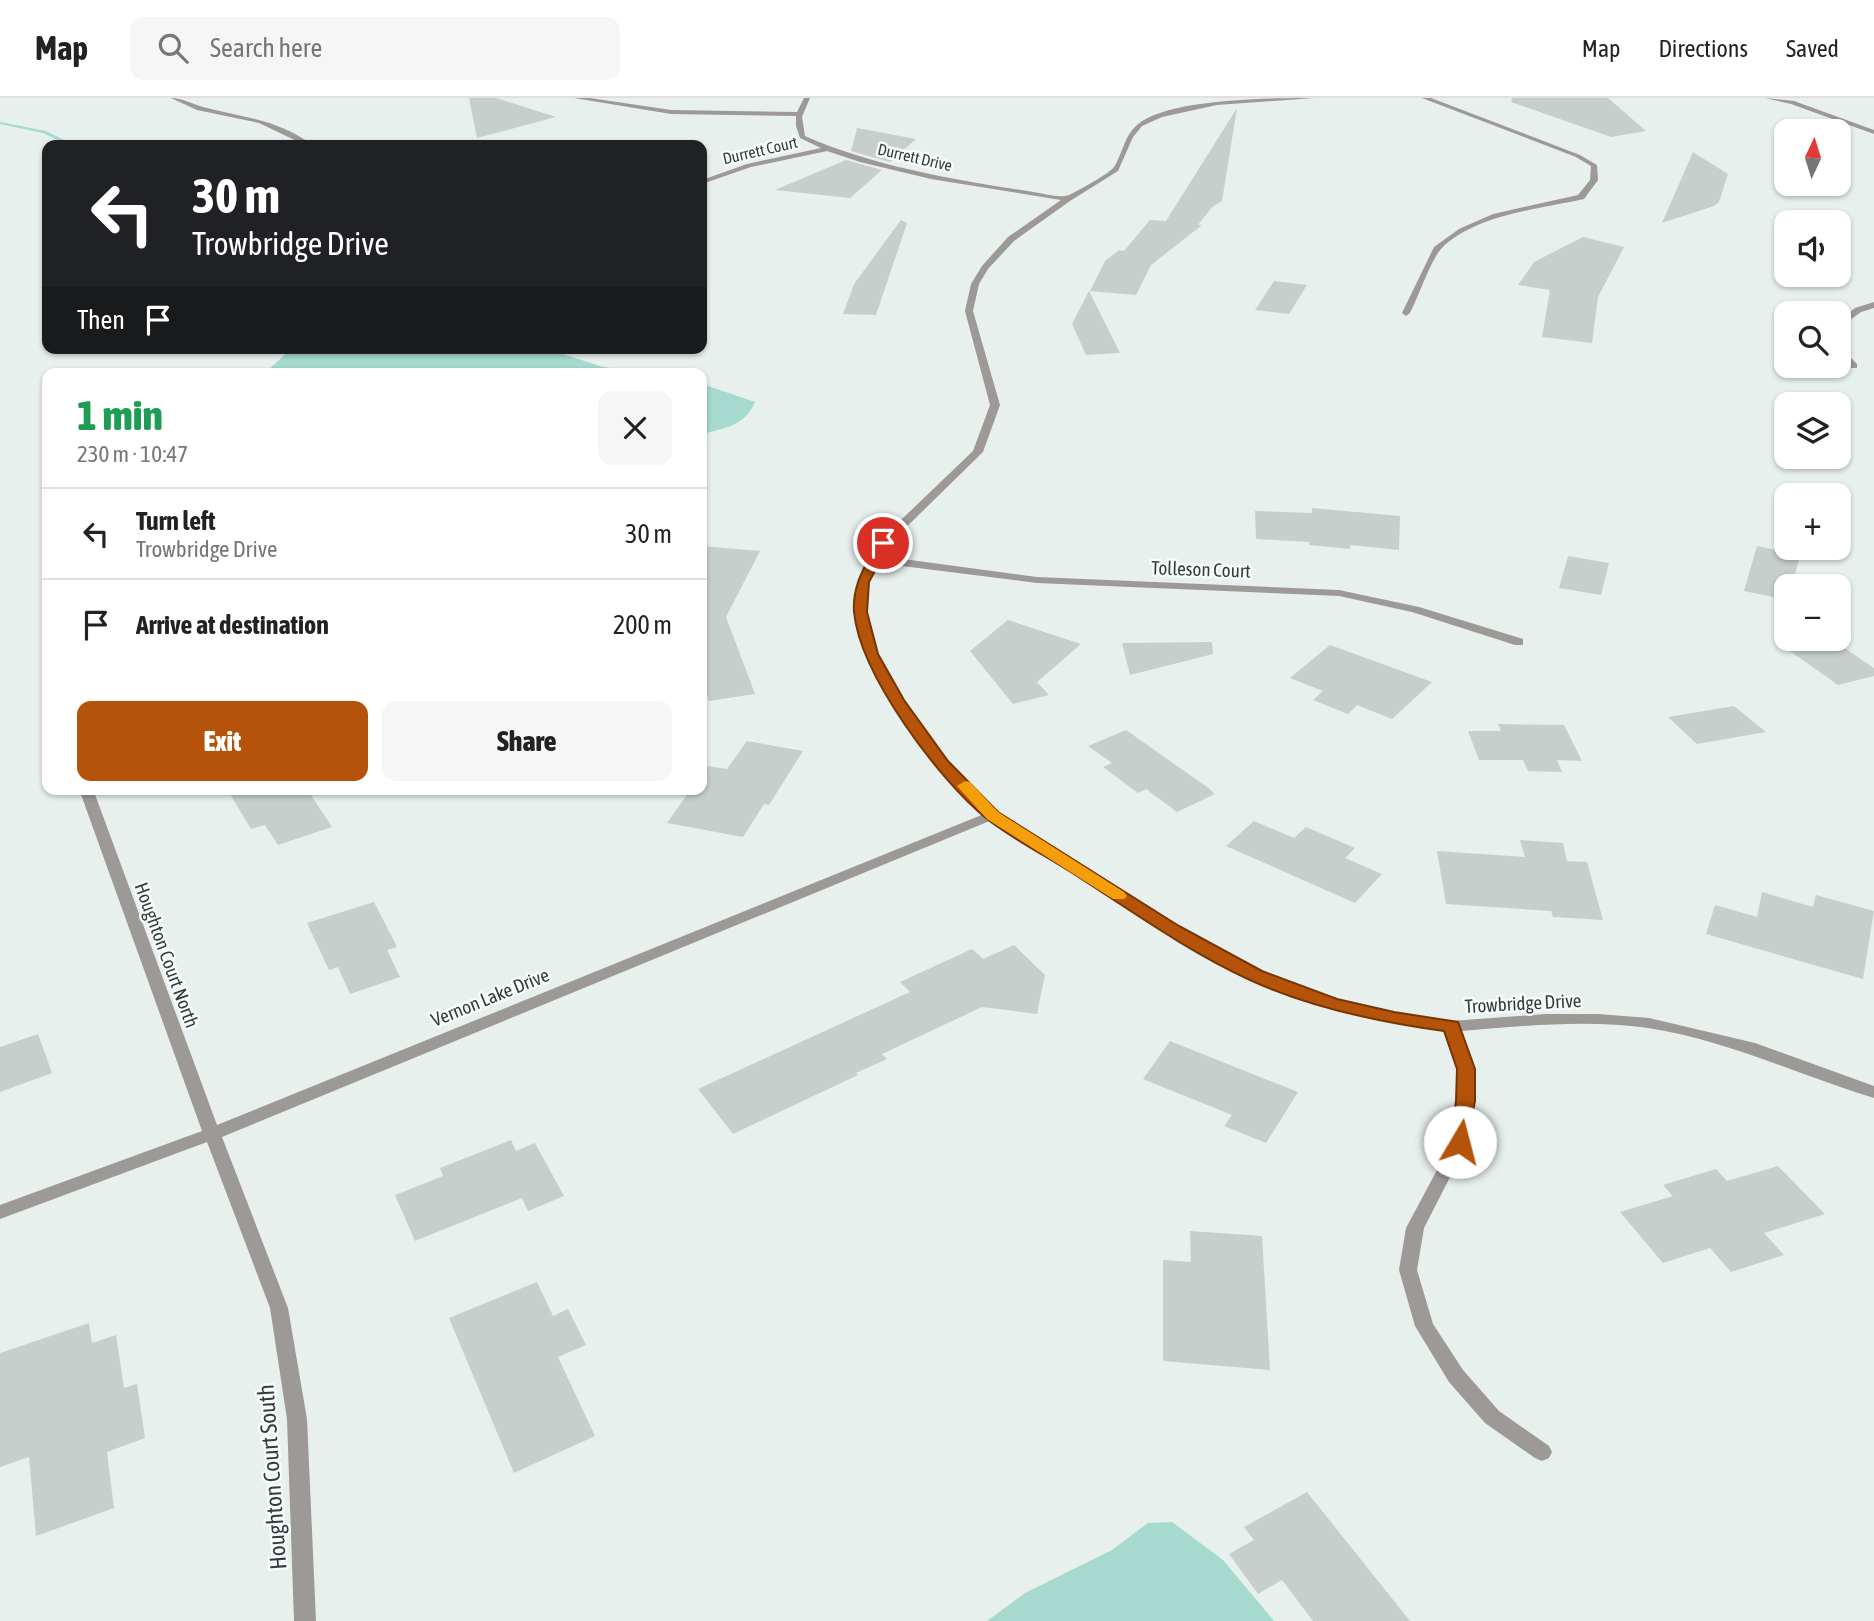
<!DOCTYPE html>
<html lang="en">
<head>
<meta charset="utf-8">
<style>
  :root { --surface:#fff; --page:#f6f6f6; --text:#222; --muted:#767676; --line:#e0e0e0; --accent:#b45309 }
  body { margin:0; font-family:"Asap Condensed",sans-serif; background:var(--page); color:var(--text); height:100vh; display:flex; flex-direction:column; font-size:26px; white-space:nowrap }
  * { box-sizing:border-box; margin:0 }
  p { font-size:23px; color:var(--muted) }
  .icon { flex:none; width:38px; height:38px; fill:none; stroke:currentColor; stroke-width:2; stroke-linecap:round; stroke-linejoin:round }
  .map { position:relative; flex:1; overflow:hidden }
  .panel { position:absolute; left:42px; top:270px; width:665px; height:427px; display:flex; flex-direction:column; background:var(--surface); border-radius:14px; box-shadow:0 2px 5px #0004 }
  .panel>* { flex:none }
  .hud { position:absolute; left:42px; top:42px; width:665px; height:214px; border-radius:14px; box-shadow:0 2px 5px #0004; background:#202124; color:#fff; overflow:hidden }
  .needle { width:46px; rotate:4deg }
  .fabs { position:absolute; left:1774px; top:21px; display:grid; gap:14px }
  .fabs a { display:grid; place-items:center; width:77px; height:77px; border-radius:14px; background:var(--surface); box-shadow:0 2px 5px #0004; font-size:35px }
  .pin { position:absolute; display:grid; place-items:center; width:60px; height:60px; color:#fff; margin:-30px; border:4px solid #fff; border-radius:50%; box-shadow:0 2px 7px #0007 }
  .me { position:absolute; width:77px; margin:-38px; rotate:8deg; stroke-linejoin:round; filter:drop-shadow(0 0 5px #0008) }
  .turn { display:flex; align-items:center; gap:24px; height:147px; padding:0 35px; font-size:32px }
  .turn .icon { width:91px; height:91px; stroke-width:2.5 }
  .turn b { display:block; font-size:49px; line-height:60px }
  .then { display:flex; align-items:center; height:66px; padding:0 35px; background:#0003; gap:14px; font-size:26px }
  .round { display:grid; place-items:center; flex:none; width:74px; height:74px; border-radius:14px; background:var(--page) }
  .headline { display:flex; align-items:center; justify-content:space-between; height:119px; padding:0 35px }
  h1 { font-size:42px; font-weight:800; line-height:52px; color:#1e9e55 }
  .action { display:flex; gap:14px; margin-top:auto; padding:14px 35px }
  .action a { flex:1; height:80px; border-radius:14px; background:var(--accent); color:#fff; font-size:28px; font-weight:800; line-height:80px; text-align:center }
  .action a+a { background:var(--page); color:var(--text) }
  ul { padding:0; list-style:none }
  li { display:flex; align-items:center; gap:21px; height:91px; padding:0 35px; border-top:2px solid var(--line) }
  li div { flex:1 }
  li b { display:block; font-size:26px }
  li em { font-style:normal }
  header { display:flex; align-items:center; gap:42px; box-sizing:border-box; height:98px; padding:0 35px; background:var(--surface); border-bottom:2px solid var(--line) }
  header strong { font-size:33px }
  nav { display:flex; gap:38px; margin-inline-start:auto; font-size:24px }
  .search { width:490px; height:63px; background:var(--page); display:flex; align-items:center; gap:18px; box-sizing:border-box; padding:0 24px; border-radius:14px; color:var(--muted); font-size:26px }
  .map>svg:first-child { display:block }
</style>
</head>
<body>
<header>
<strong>Map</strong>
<div class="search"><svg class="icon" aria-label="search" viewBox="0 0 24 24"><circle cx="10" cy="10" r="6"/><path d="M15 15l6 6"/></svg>Search here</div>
<nav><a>Map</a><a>Directions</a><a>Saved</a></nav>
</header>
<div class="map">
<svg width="1874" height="1523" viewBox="0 0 1874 1523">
  <rect width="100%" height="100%" fill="#e7f0ed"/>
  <g fill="#a6dace">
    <polygon points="292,250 555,250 557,254 603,269 652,275 265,275"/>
    <path d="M 702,286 L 755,304 C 745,328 725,330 702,336 Z"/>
    <polygon points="1172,1424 1223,1462 1274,1523 987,1523 1025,1495 1112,1452 1148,1425"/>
  </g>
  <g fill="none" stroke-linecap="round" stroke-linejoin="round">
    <polygon fill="#a6dace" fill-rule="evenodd" points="0,24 46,33 74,47 68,47 43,35 0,26"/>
  </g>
  <g fill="#c7cfcd">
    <polygon points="469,0 496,0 556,19 477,40"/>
    <polygon points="1512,0 1608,0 1646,33 1611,39 1511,4"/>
    <polygon points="1237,10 1222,103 1212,109 1198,127 1202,127 1151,167 1136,197 1090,193 1105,163 1119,152 1124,153 1150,122 1166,123"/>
    <polygon points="857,30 916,41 890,64 851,53"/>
    <polygon points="1693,54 1728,76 1719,104 1714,108 1662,125"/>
    <polygon points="846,62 882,72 850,100 775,92"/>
    <polygon points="901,122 907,125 876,217 843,216 854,186"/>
    <polygon points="1583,139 1624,149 1598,199 1592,245 1542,239 1550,192 1518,187 1534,164"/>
    <polygon points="1274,183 1307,187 1289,216 1255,212"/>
    <polygon points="1089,193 1120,255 1086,257 1072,226"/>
    <polygon points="1312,410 1400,418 1399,452 1350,447 1350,451 1309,447 1309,444 1256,441 1255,413 1312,415"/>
    <polygon points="702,448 760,453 726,519 755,596 709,603 702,582"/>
    <polygon points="1757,448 1800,457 1792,488 1787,488 1787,502 1744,493"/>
    <polygon points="1568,458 1609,465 1601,497 1559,490"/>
    <polygon points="1008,522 1081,546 1037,584 1049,597 1013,606 970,553"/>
    <polygon points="1773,541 1831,541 1874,570 1874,578 1838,587"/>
    <polygon points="1212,544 1213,556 1130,577 1122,545"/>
    <polygon points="1330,547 1432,584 1392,621 1357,607 1348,616 1313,602 1323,593 1290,580"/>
    <polygon points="1734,608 1766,634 1697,646 1668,619"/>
    <polygon points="1498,626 1564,627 1582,663 1557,662 1562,674 1528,673 1523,662 1479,662 1468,633 1501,633"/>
    <polygon points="1126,632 1207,689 1215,696 1177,714 1146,691 1138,695 1103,669 1112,665 1088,648"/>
    <polygon points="747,643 803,653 769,707 764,706 743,739 667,725 691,691 702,691 702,676 708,668 727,671"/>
    <polygon points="227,691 307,691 332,729 278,747 265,727 251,731"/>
    <polygon points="1254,723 1294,740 1306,729 1355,750 1345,760 1382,776 1355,805 1226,748"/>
    <polygon points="1520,742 1563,745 1567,763 1587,764 1603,822 1553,819 1551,813 1446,806 1437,753 1525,759"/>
    <polygon points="1762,794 1813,809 1816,797 1874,813 1863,881 1706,836 1715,807 1757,819"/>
    <polygon points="374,804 397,849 387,852 400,879 350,896 338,869 329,872 307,825"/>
    <polygon points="1014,847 1045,877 1037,916 982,909 882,956 887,961 856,975 858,977 733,1036 698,991 910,894 900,884 972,851 983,861"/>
    <polygon points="38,936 52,975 0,994 0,949"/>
    <polygon points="1170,943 1298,994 1266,1045 1224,1028 1232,1017 1143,981"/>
    <polygon points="511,1042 516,1053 535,1045 564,1098 528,1113 522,1100 415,1143 395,1097 443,1078 440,1070"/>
    <polygon points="1778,1068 1825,1116 1764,1135 1784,1157 1731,1174 1710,1150 1663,1165 1620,1114 1673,1098 1663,1087 1716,1071 1727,1083"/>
    <polygon points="1190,1133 1262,1138 1270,1272 1163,1263 1163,1162 1191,1164"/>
    <polygon points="537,1184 553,1218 568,1211 586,1247 558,1259 595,1338 514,1375 449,1220"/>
    <polygon points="89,1225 92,1245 116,1237 124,1290 137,1286 145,1340 107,1354 114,1410 36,1438 29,1359 0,1369 0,1255"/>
    <polygon points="1307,1394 1410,1523 1313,1523 1282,1482 1258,1496 1229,1456 1254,1442 1244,1429"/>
  </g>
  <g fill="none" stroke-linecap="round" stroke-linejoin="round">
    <g fill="#9c9997" fill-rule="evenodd">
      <path d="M 171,0 C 182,0 192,6 203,9 C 241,19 280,22 312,47 L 305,47 L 259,25 L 197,12 Z"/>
      <path d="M 574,0 L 590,0 L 671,12 L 797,14 L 804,0 L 810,0 L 802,19 L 805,38 C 876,69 951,81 1027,93 C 1039,94 1059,101 1069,97 C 1079,92 1109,76 1114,69 C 1123,55 1124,38 1137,27 C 1167,0 1274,0 1314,0 L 1217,7 L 1162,19 L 1142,28 L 1133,39 L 1118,73 L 1070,103 L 1014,143 L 988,171 L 979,186 L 973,213 L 1000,307 L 983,354 L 888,447 L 881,458 L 1037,479 L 1339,492 L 1419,509 L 1523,541 L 1523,547 L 1515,547 L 1412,514 L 1339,498 L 1037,485 L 878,465 L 869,483 L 867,514 L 878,557 L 903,602 L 948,663 L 998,714 L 1178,829 L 1261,874 L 1336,901 L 1394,915 L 1451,923 L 1546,916 L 1598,916 L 1649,920 L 1755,945 L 1874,988 L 1874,1000 C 1798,977 1727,942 1648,930 C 1586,921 1523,928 1461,933 L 1474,971 L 1468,1044 L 1424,1130 L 1417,1172 L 1433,1226 L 1463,1272 L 1499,1313 L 1549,1348 L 1552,1354 L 1549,1360 L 1542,1363 L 1535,1360 L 1485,1325 L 1449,1284 L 1415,1228 L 1399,1172 L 1406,1130 L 1452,1044 L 1458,971 L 1445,933 L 1394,925 L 1333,911 L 1251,882 L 1168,835 L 992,722 L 222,1039 L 288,1210 L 307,1321 L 316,1523 L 294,1523 L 287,1321 L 270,1210 L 207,1044 L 0,1121 L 0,1107 L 202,1033 L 79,691 L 93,691 L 217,1027 L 984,716 L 938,669 L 891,603 L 866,557 L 855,514 L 857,483 L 879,443 L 973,353 L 990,307 L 965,213 L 971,186 L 982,168 L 1008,139 L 1061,102 L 931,81 L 860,64 L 827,53 L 751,69 L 702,86 L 702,82 L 747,66 L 821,50 L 800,40 L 796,28 L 796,18 L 671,16 Z"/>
      <path d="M 1422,0 L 1431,0 L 1580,57 L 1597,67 L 1598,82 L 1584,101 C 1539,111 1474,117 1441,151 C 1431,162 1418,200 1410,215 L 1406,218 L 1402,215 L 1434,149 L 1459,131 L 1493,116 L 1578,97 L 1590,82 L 1591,68 L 1576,59 Z"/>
      <polygon points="1765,0 1794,3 1874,32 1874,36 1791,6"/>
      <polygon points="1874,204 1874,210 1861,214 1839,230 1839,223 1855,210"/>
      <polygon points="1839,237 1843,240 1844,253 1857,266 1857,270 1851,270 1839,258"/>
    </g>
  </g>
  <path fill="#b45309" stroke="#753606" stroke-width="2" d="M 883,442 L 890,445 L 869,484 L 867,514 L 878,556 L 904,602 L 948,663 L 998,714 L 1179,828 L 1262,873 L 1337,901 L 1394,914 L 1458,924 L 1475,971 L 1475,1003 L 1466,1049 L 1453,1049 L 1450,1044 L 1456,1003 L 1457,971 L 1444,933 C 1378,924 1311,910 1250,882 C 1189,854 1133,814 1077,778 C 1048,759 1014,742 987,721 C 939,682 860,577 854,514 C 852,488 865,468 877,445 Z"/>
  <polygon fill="#f59e0b" points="965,683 970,684 998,714 1124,794 1127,798 1124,801 1113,801 987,721 957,688"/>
  <g text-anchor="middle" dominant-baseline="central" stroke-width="5" stroke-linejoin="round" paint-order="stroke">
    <g font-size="16" fill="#383b3b" stroke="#f4fdfb">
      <text transform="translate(760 52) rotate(-13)">Durrett Court</text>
      <text transform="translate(915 59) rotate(13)">Durrett Drive</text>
    </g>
    <g font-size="19" fill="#383b3b" stroke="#f4fdfb">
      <text transform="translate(1201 471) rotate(2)">Tolleson Court</text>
      <text transform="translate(167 857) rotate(70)">Houghton Court North</text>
      <text transform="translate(490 899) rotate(-22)">Vernon Lake Drive</text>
      <text transform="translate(1523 905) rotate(-3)">Trowbridge Drive</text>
    </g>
    <g font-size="23" fill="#383b3b" stroke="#f4fdfb">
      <text transform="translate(272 1379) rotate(-94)">Houghton Court South</text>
    </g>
  </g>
</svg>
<div class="fabs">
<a><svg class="needle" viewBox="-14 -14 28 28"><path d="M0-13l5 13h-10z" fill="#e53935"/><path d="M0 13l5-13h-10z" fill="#767676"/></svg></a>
<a><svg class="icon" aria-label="sound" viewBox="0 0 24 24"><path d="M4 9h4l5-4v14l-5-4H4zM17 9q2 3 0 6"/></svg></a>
<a><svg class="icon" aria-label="search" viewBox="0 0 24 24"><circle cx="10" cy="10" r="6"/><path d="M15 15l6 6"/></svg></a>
<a><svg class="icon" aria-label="layers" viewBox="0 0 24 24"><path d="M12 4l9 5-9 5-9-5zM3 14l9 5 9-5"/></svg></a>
<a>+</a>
<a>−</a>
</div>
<div class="pin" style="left:883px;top:445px;background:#d93025"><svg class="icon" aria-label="arrive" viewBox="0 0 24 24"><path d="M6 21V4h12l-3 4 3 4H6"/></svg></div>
<svg class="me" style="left:1460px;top:1044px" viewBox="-20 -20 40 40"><circle r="19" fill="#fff"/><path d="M0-13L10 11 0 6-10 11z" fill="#b45309"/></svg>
<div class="hud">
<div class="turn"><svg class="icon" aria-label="left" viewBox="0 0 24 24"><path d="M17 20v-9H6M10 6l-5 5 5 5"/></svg><div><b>30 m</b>Trowbridge Drive</div></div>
<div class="then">Then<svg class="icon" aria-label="arrive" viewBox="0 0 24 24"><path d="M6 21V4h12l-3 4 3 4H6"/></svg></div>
</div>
<section class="panel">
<div class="headline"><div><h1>1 min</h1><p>230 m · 10:47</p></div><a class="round"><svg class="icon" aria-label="close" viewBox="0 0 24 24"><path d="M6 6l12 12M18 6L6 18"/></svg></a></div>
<ul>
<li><svg class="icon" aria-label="left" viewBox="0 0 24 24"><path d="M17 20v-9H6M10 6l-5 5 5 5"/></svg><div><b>Turn left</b><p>Trowbridge Drive</p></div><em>30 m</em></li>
<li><svg class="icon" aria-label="arrive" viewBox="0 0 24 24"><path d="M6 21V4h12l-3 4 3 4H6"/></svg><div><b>Arrive at destination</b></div><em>200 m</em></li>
</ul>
<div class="action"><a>Exit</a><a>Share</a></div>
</section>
</div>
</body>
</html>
